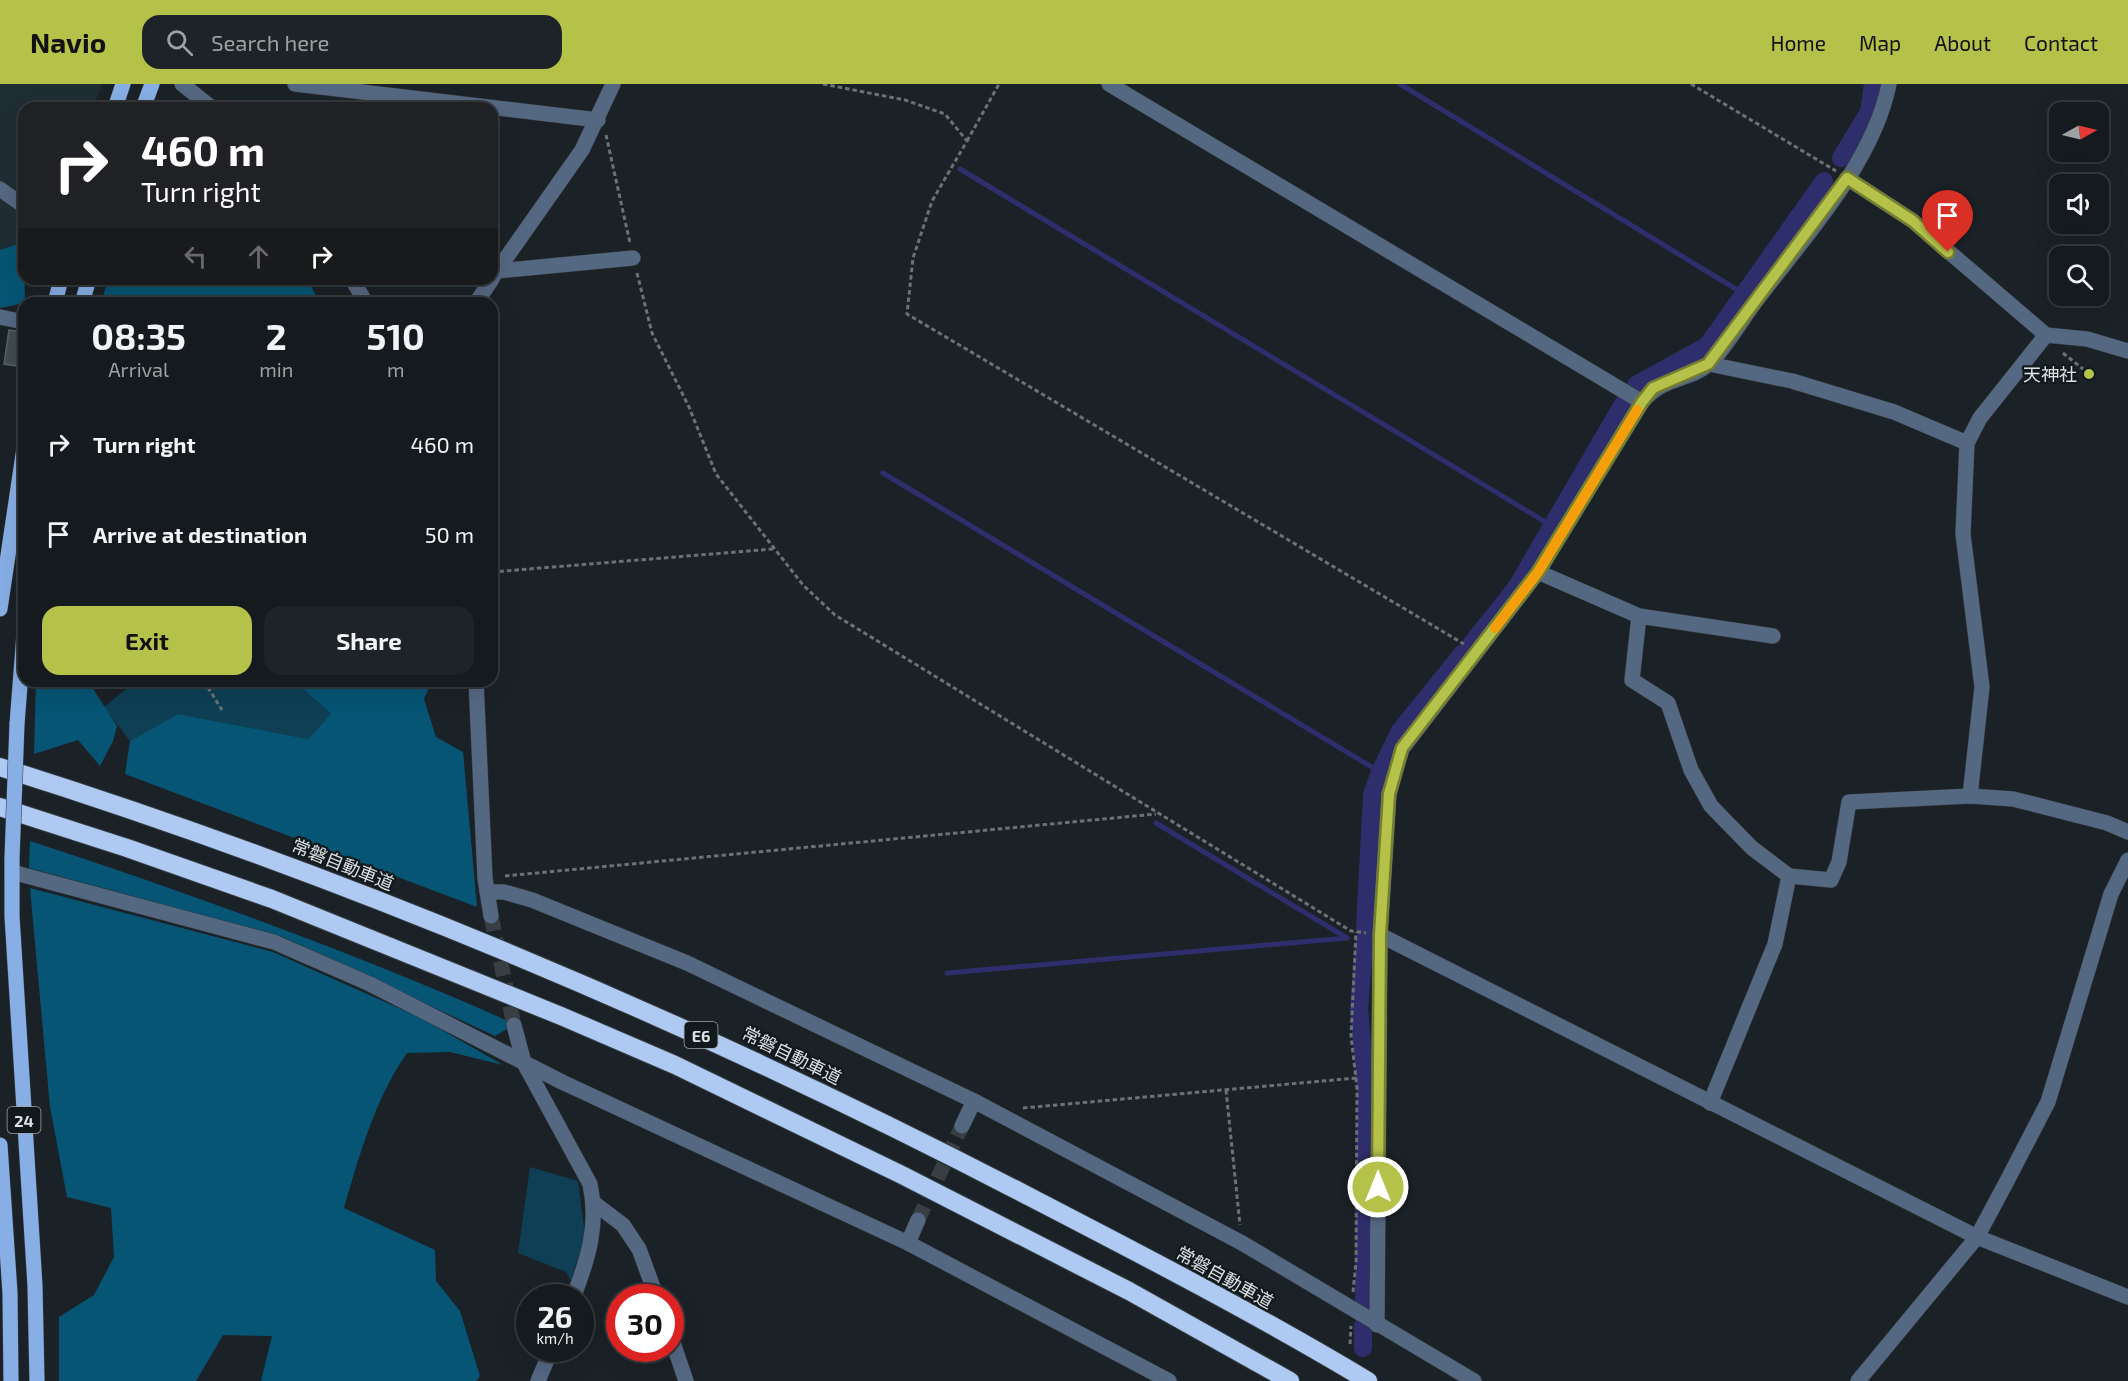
<!DOCTYPE html>
<html lang="en">
<head>
<meta charset="utf-8">
<style>
  :root { --surface:#141a1d; --page:#1d2326; --text:#f1f3f6; --muted:#9da1a4; --line:#33383b; --accent:#b4c24a }
  body { margin:0; font-family:"Exo 2","Noto Sans JP",sans-serif; background:var(--page); color:var(--text); height:100vh; display:flex; flex-direction:column; font-size:22px; white-space:nowrap }
  * { box-sizing:border-box; margin:0 }
  p { font-size:20px; color:var(--muted) }
  .icon { flex:none; width:33px; height:33px; fill:none; stroke:currentColor; stroke-width:2; stroke-linecap:round; stroke-linejoin:round }
  .map { position:relative; flex:1; overflow:hidden }
  .sheet { position:absolute; left:18px; top:213px; width:480px; height:390px; display:flex; flex-direction:column; background:var(--surface); border-radius:18px; box-shadow:0 6px 24px #0002,0 0 0 2px var(--line) }
  .sheet>* { flex:none }
  .guide { position:absolute; left:18px; top:18px; width:480px; height:183px; border-radius:18px; box-shadow:0 6px 24px #0002,0 0 0 2px var(--line); background:#202124; color:#fff; overflow:hidden }
  .needle { width:39px; rotate:82deg }
  .controls { position:absolute; left:2049px; top:18px; display:grid; gap:12px }
  .controls a { display:grid; place-items:center; width:60px; height:60px; border-radius:12px; background:var(--surface); box-shadow:0 6px 24px #0002,0 0 0 2px var(--line); font-size:30px }
  .speed { position:absolute; left:516px; top:1200px; display:flex; gap:12px; font-size:30px; font-weight:700; text-align:center }
  .speed>* { display:grid; place-content:center; width:78px; height:78px; border-radius:50%; background:var(--surface); box-shadow:0 6px 24px #0002,0 0 0 2px var(--line); line-height:1 }
  .speed small { font-size:15px; font-weight:400 }
  .speed .limit { border:9px solid #d22; background:#fff; color:#111 }
  .pin { position:absolute; display:grid; place-items:center; width:51px; height:51px; color:#fff; margin:-62px -26px; border-radius:50% 50% 50% 0; rotate:-45deg; box-shadow:0 0 6px #0007 }
  .pin .icon { rotate:45deg }
  .me { position:absolute; width:66px; margin:-33px; rotate:0deg; stroke-linejoin:round; filter:drop-shadow(0 0 4px #0008) }
  .turn { display:flex; align-items:center; gap:21px; height:126px; padding:0 24px; font-size:27px }
  .turn .icon { width:78px; height:78px; stroke-width:2.5 }
  .turn b { display:block; font-size:42px; line-height:51px }
  .lanes { display:flex; align-items:center; height:57px; padding:0 24px; background:#0003; justify-content:center; gap:30px; direction:ltr }
  .lanes .off { opacity:.35 }
  .eta { display:flex; justify-content:space-evenly; align-items:center; height:102px; text-align:center }
  .eta b { font-size:36px; font-weight:700; line-height:42px }
  .primary-button { display:flex; gap:12px; margin-top:auto; padding:12px 24px }
  .primary-button a { flex:1; height:69px; border-radius:18px; background:var(--accent); color:#111; font-size:24px; font-weight:700; line-height:69px; text-align:center }
  .primary-button a+a { background:var(--page); color:var(--text) }
  ul { padding:0; list-style:none }
  li { display:flex; align-items:center; gap:18px; height:90px; padding:0 24px }
  li div { flex:1 }
  li b { display:block; font-size:22px }
  li em { font-style:normal }
  header { display:flex; align-items:center; gap:36px; box-sizing:border-box; height:84px; padding:0 30px; background:var(--accent); color:#111 }
  header strong { font-size:28px }
  nav { display:flex; gap:33px; margin-inline-start:auto; font-size:21px }
  .search { width:420px; height:54px; background:var(--page); display:flex; align-items:center; gap:15px; box-sizing:border-box; padding:0 21px; border-radius:18px; color:var(--muted); font-size:22px }
  .map>svg:first-child { display:block }
</style>
</head>
<body>
<header>
<strong>Navio</strong>
<div class="search"><svg class="icon" aria-label="search" viewBox="0 0 24 24"><circle cx="10" cy="10" r="6"/><path d="M15 15l6 6"/></svg>Search here</div>
<nav><a>Home</a><a>Map</a><a>About</a><a>Contact</a></nav>
</header>
<div class="map">
<svg width="2128" height="1297" viewBox="0 0 2128 1297">
  <rect width="100%" height="100%" fill="#1b2227"/>
  <polygon fill="#1f2d35" points="0,0 102,0 93,24 24,24 24,158 0,166"/>
  <g fill="#0e3f55">
    <polygon points="136,597 294,597 331,630 308,655 178,630 130,657 104,623"/>
    <polygon points="530,1083 578,1097 585,1152 571,1197 566,1188 518,1169"/>
  </g>
  <g fill="#065574">
    <polygon points="24,158 25,219 0,224 0,166"/>
    <polygon points="108,195 287,195 309,199 320,219 101,219"/>
    <polygon points="36,597 88,597 117,642 113,657 100,682 78,656 34,670"/>
    <polygon points="294,597 432,597 424,615 436,653 463,668 477,823 125,690 130,657 178,630 308,655 331,630"/>
    <path d="M 30,757 C 192,810 352,868 508,937 L 507,945 L 495,952 L 283,853 L 29,784 Z"/>
    <path d="M 30,804 L 273,868 L 423,935 L 503,981 L 450,968 L 407,969 C 375,1015 360,1069 344,1124 L 435,1166 L 436,1197 L 460,1227 L 480,1292 L 476,1297 L 261,1297 L 272,1252 L 223,1251 L 196,1297 L 59,1297 L 59,1233 L 94,1211 L 114,1173 L 111,1124 L 67,1113 L 50,1023 Z"/>
  </g>
  <g fill="none" stroke-linecap="round" stroke-linejoin="round">
    <g stroke="#2f2e6c" stroke-width="5">
      <polyline points="1400,0 1744,210"/>
      <polyline points="960,85 1552,442"/>
      <polyline points="883,389 1380,688"/>
      <polyline points="1156,739 1347,854"/>
      <polyline points="947,889 1347,854"/>
    </g>
    <g stroke="#2f2e6c" stroke-width="18">
      <polyline points="1841,74 1869,28 1873,0"/>
      <polyline points="1636,301 1707,262 1824,97"/>
      <polyline points="1472,559 1516,504 1623,320"/>
      <polyline points="1365,844 1372,711 1380,688 1400,647 1463,569"/>
      <polyline points="1364,1220 1366,1006 1359,924 1365,854"/>
      <polyline points="1363,1264 1363,1242"/>
    </g>
  </g>
  <polygon fill="#424d4f" stroke="#586365" stroke-width="1.5" points="9,246 23,248 17,282 4,280"/>
  <g fill="none" stroke-linecap="round" stroke-linejoin="round">
    <g stroke="#383e43" stroke-width="15" stroke-dasharray="15 8" stroke-linecap="butt">
      <polyline points="491,832 514,941"/>
      <polyline points="918,1136 962,1042"/>
    </g>
    <defs>
      <g id="minor">
        <polyline points="182,0 212,24"/>
        <polyline points="295,0 598,36"/>
        <polyline points="1109,0 1642,318"/>
        <polyline points="1847,94 1913,137 2046,251 2087,255 2128,267"/>
        <polyline points="0,105 24,122"/>
        <polyline points="497,187 633,174"/>
        <polyline points="492,194 582,66 613,0"/>
        <polyline points="352,195 366,219"/>
        <polyline points="476,219 492,195"/>
        <polyline points="0,233 24,238"/>
        <polyline points="1709,280 1792,297 1894,328 1967,359"/>
        <polyline points="1538,488 1639,532 1773,552"/>
        <polyline points="1639,532 1632,596 1668,619 1691,686 1711,722 1752,764 1789,792 1831,796 1839,778 1849,718 1970,712 2013,715 2107,739 2128,748"/>
        <polyline points="476,597 485,794 491,832"/>
        <polyline points="1970,712 1982,603 1963,450 1967,359 1980,334 2046,251"/>
        <polyline points="12,788 274,858 370,900 562,998 908,1159 1169,1297"/>
        <polyline points="487,808 504,808 532,816 687,879 974,1017 1242,1159 1474,1297"/>
        <polyline points="1380,851 1977,1153 2128,1213"/>
        <path d="M 514,941 L 524,979 L 590,1100 C 599,1141 588,1175 573,1214"/>
        <polyline points="1710,1019 1775,860 1789,792"/>
        <polyline points="962,1042 974,1017"/>
        <polyline points="594,1119 623,1141 639,1165 657,1214"/>
        <polyline points="908,1159 918,1136"/>
        <path d="M 1377,1241 L 1380,851 L 1389,710 L 1402,665 L 1538,488 L 1642,318 C 1664,292 1689,297 1709,280 C 1723,268 1743,234 1756,217 C 1804,153 1873,80 1889,0"/>
        <polyline points="670,1250 686,1297"/>
        <polyline points="538,1297 552,1264"/>
        <polyline points="1858,1297 1977,1153 2007,1097 2048,1018 2111,810 2128,776"/>
      </g>
      <g id="major">
        <polyline points="115,24 123,0"/>
        <polyline points="143,24 152,0"/>
        <polyline points="55,219 61,195"/>
        <polyline points="82,219 89,195"/>
        <polyline points="0,525 24,364"/>
        <polyline points="17,640 24,550"/>
        <polyline points="12,774 12,832 35,1202 37,1297"/>
        <polyline points="0,1061 10,1209 11,1297"/>
      </g>
      <g id="highway">
        <path d="M 0,683 C 356,795 699,941 1030,1113 C 1144,1172 1258,1231 1368,1297"/>
        <polyline points="0,723 127,764 272,815 561,932 675,981 902,1091 1129,1207 1290,1297"/>
      </g>
    </defs>
    <use href="#minor" stroke="#363d41" stroke-width="16"/>
    <use href="#major" stroke="#363d41" stroke-width="16"/>
    <use href="#highway" stroke="#363d41" stroke-width="20"/>
    <g stroke="#6b7175" stroke-width="3" stroke-dasharray="4.5 3" stroke-linecap="butt">
      <polyline points="823,0 905,16 945,30 967,57 932,117 913,174 907,230 1464,560"/>
      <polyline points="1691,0 1836,87"/>
      <polyline points="606,51 630,159"/>
      <polyline points="967,57 999,0"/>
      <polyline points="637,189 652,249 689,323 716,390 803,501 835,531 1351,847 1366,849"/>
      <polyline points="2063,269 2083,285"/>
      <polyline points="492,488 773,465"/>
      <polyline points="204,597 222,626"/>
      <polyline points="505,792 1156,730"/>
      <polyline points="1226,1006 1240,1141"/>
      <polyline points="1023,1024 1356,994"/>
      <polyline points="1353,1208 1356,1178 1357,1004 1351,952 1356,848"/>
      <polyline points="1350,1260 1351,1242"/>
    </g>
    <use href="#minor" stroke="#556882" stroke-width="15"/>
    <use href="#major" stroke="#87afe5" stroke-width="15"/>
    <use href="#highway" stroke="#aecaf2" stroke-width="18"/>
    <defs>
      <polyline id="major-bridge" points="12,774 17,640"/>
    </defs>
    <use href="#major-bridge" stroke="#363d41" stroke-width="16" stroke-linecap="butt"/>
    <use href="#major-bridge" stroke="#87afe5" stroke-width="15"/>
  </g>
  <g fill="none" stroke-linecap="round" stroke-linejoin="round">
    <defs>
      <polyline id="route" points="1378,1103 1380,851 1389,710 1402,664 1538,488 1642,318 1653,304 1708,280 1847,94 1913,137 1948,168"/>
    </defs>
    <use href="#route" stroke="#757e30" stroke-width="15"/>
    <use href="#route" stroke="#b4c24a" stroke-width="10"/>
    <polyline stroke="#f59e0b" stroke-width="10" points="1495,544 1538,488 1637,326"/>
  </g>
  <circle fill="#b4c24a" stroke="#11191d" stroke-width="2" cx="2089" cy="290" r="6"/>
  <g text-anchor="middle" dominant-baseline="central" stroke-width="4.5" stroke-linejoin="round" paint-order="stroke">
    <g fill="#11191d" stroke="#9ea4a8" stroke-width="1.5">
      <rect x="684.5" y="938" width="33" height="26" rx="4.5"/>
      <rect x="7.5" y="1023" width="33" height="26" rx="4.5"/>
    </g>
    <g font-size="16" font-weight="bold" fill="#dbe0e3">
      <text x="701" y="951">E6</text>
      <text x="24" y="1036">24</text>
    </g>
    <g font-size="18" fill="#dbe0e3" stroke="#11191d" text-anchor="end">
      <text x="2077" y="290">天神社</text>
    </g>
    <g font-size="18" fill="#dbe0e3" stroke="#11191d">
      <text transform="translate(343 780) rotate(22)">常磐自動車道</text>
      <text transform="translate(792 971) rotate(26)">常磐自動車道</text>
      <text transform="translate(1225 1193) rotate(29)">常磐自動車道</text>
    </g>
  </g>
</svg>
<div class="controls">
<a><svg class="needle" viewBox="-14 -14 28 28"><path d="M0-13l5 13h-10z" fill="#e53935"/><path d="M0 13l5-13h-10z" fill="#9da1a4"/></svg></a>
<a><svg class="icon" aria-label="sound" viewBox="0 0 24 24"><path d="M4 9h4l5-4v14l-5-4H4zM17 9q2 3 0 6"/></svg></a>
<a><svg class="icon" aria-label="search" viewBox="0 0 24 24"><circle cx="10" cy="10" r="6"/><path d="M15 15l6 6"/></svg></a>
</div>
<div class="speed"><div>26<small>km/h</small></div><div class="limit">30</div></div>
<div class="pin" style="left:1948px;top:168px;background:#d93025"><svg class="icon" aria-label="arrive" viewBox="0 0 24 24"><path d="M6 21V4h12l-3 4 3 4H6"/></svg></div>
<svg class="me" style="left:1378px;top:1103px" viewBox="-20 -20 40 40"><circle r="17" fill="#b4c24a" stroke="#fff" stroke-width="3"/><path d="M0-11L8 9 0 5-8 9z" fill="#fff"/></svg>
<div class="guide">
<div class="turn"><svg class="icon" aria-label="right" viewBox="0 0 24 24"><path d="M7 20v-9h11M14 6l5 5-5 5"/></svg><div><b>460 m</b>Turn right</div></div>
<div class="lanes"><svg class="icon off" aria-label="left" viewBox="0 0 24 24"><path d="M17 20v-9H6M10 6l-5 5 5 5"/></svg><svg class="icon off" aria-label="ahead" viewBox="0 0 24 24"><path d="M12 20V5M6 11l6-6 6 6"/></svg><svg class="icon" aria-label="right" viewBox="0 0 24 24"><path d="M7 20v-9h11M14 6l5 5-5 5"/></svg></div>
</div>
<section class="sheet">
<div class="eta">
<div><b>08:35</b><p>Arrival</p></div>
<div><b>2</b><p>min</p></div>
<div><b>510</b><p>m</p></div>
</div>
<ul>
<li><svg class="icon" aria-label="right" viewBox="0 0 24 24"><path d="M7 20v-9h11M14 6l5 5-5 5"/></svg><div><b>Turn right</b></div><em>460 m</em></li>
<li><svg class="icon" aria-label="arrive" viewBox="0 0 24 24"><path d="M6 21V4h12l-3 4 3 4H6"/></svg><div><b>Arrive at destination</b></div><em>50 m</em></li>
</ul>
<div class="primary-button"><a>Exit</a><a>Share</a></div>
</section>
</div>
</body>
</html>
